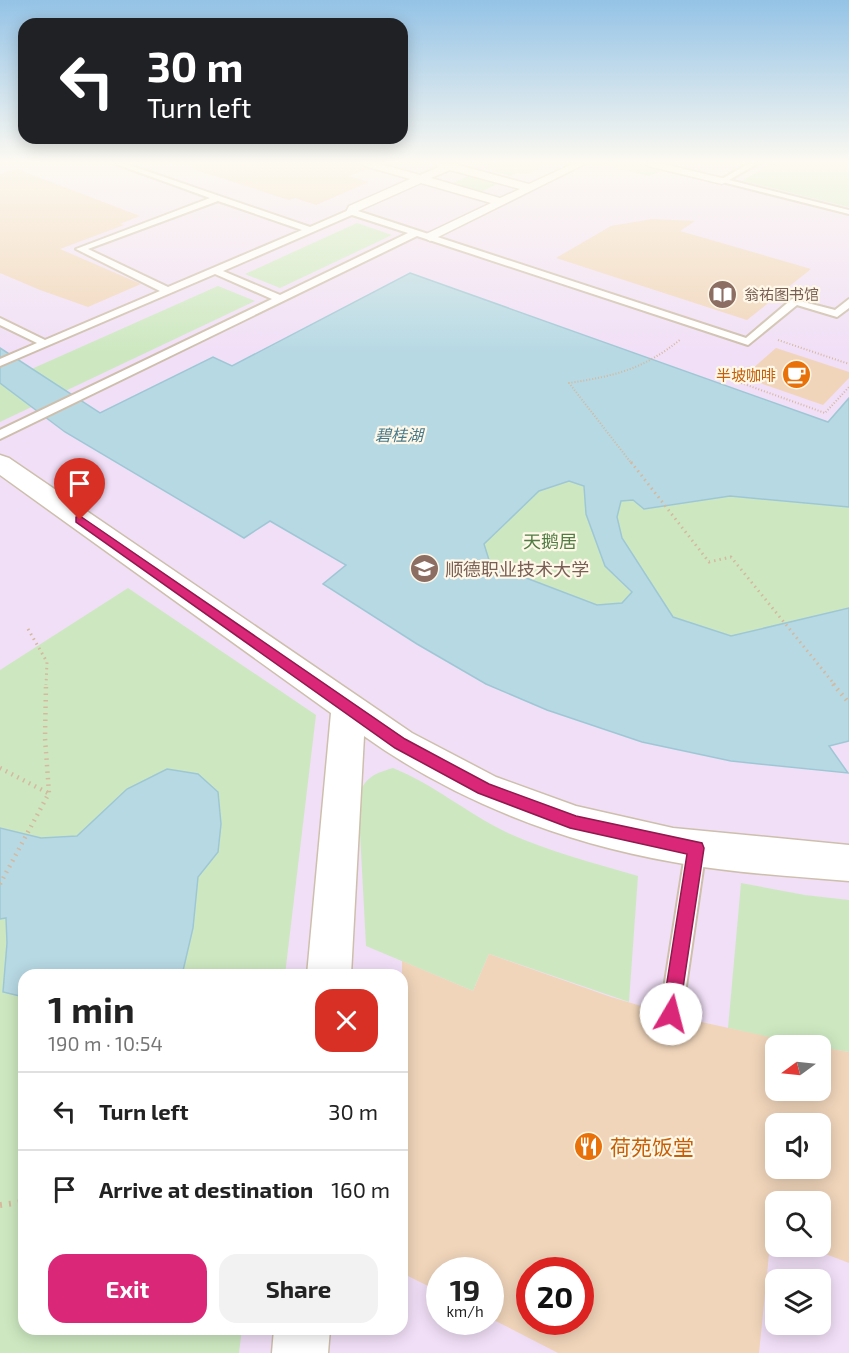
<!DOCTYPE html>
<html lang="en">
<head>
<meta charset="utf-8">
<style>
  :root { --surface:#fff; --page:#f2f2f2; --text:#222; --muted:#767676; --line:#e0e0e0; --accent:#db2777 }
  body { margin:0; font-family:"Exo 2","Noto Sans SC",sans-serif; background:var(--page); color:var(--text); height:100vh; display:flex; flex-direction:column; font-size:22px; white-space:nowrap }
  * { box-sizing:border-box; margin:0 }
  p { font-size:20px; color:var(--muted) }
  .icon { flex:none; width:33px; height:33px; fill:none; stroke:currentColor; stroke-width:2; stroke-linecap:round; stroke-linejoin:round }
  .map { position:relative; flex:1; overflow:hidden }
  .side { position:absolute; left:18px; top:969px; width:390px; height:366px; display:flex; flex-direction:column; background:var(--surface); border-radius:18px; box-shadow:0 3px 15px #0003 }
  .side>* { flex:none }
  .banner { position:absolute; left:18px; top:18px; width:390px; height:126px; border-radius:18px; box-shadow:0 3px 15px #0003; background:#202124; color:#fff; overflow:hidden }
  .needle { width:39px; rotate:255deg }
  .fabs { position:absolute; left:765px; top:1035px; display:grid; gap:12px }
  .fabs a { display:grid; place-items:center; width:66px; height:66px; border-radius:12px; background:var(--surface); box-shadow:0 3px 15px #0003; font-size:30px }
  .speed { position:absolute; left:426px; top:1257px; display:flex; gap:12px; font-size:30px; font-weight:700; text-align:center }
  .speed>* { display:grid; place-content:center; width:78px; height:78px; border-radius:50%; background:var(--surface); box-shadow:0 3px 15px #0003; line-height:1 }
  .speed small { font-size:15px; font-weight:400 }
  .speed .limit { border:9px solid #d22; background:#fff; color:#111 }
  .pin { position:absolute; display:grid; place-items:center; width:51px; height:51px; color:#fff; margin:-62px -26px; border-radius:50% 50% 50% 0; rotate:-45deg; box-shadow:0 0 6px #0007 }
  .pin .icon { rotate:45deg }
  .me { position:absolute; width:66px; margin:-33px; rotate:8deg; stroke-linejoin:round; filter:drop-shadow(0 0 4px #0008) }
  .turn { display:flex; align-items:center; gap:21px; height:126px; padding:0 30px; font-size:27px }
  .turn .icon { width:78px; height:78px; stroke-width:2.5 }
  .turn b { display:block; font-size:42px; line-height:51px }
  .round { display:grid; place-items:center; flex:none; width:63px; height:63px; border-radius:18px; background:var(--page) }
  .headline { display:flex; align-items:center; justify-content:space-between; height:102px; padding:0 30px }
  h1 { font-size:36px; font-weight:700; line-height:45px }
  .primary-button { display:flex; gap:12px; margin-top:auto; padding:12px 30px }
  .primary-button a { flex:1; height:69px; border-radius:18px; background:var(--accent); color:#fff; font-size:24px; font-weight:700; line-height:69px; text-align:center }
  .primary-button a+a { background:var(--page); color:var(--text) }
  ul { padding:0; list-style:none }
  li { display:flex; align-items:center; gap:18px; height:78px; padding:0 30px; border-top:2px solid var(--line) }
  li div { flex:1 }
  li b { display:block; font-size:22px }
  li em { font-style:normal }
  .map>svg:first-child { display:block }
</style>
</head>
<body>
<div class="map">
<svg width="849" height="1353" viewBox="0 0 849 1353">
  <rect width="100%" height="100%" fill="#fbf4e2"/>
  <path fill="#f1dff7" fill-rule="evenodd" d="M 0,164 L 849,164 L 849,1353 L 0,1353 ZM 24,975 L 402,975 L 402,1329 L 24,1329 ZM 776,1046 L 820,1046 L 820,1090 L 776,1090 ZM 776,1124 L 820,1124 L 820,1168 L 776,1168 ZM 776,1202 L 820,1202 L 820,1246 L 776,1246 ZM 440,1270 L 490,1270 L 490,1322 L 440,1322 ZM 530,1270 L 580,1270 L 580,1322 L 530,1322 ZM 776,1280 L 820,1280 L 820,1324 L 776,1324 Z"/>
  <g fill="#cde8c1">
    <polygon points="486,164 535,164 541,167 526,174 518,172 511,176 486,169 493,166"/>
    <polygon points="602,164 646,164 666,169 648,176"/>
    <polygon points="771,164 849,164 849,207 742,181"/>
    <polygon points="470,175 500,183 481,192 451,184"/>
    <polygon points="357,223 392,235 280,288 245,274"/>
    <polygon points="218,286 255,301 0,422 0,383"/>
    <polygon points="569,481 584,486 586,514 605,566 632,593 622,603 597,605 521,576 489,560 484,544 539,491"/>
    <polygon points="730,496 849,507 849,608 731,636 672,617 622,538 617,517 620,501 633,500 645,509"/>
    <polygon points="128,588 316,715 285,975 182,975 193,928 198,877 218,852 167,769 127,789 77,836 41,838 0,828 0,670"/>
    <path d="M 393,768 C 433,784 467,813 506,832 C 548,851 594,863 638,876 L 629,1002 L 489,954 L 473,991 L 366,946 L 358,796 C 366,777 373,774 393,768 Z"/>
    <polygon points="741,883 805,895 849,900 849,1052 785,1042 728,1028"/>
    <polygon points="6,918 7,943 3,992 24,997 24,1329 242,1329 239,1353 0,1353 0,919"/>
  </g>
  <g fill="#b7d9e4" stroke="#9ec7d5" stroke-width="1.5" fill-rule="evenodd">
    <path d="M 410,273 L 828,422 L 849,398 L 849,507 L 730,496 L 644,509 L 633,500 L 621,501 L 617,517 L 622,538 L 673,617 L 731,636 L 849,608 L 849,741 L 829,746 L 848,773 L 731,761 L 642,742 L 547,710 L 486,684 L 417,644 L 323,584 L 346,565 L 270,521 L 244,538 L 65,432 L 0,383 L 0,348 L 100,413 L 213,357 L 232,366 ZM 569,481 L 584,486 L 586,514 L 605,566 L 632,592 L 622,603 L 597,605 L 521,576 L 489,560 L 484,544 L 539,491 Z"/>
    <polygon points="167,769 198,774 218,792 221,824 218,852 198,877 193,928 182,975 24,975 24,997 3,992 7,943 6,918 0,919 0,828 41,838 77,836 127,789"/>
  </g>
  <g fill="#f0d5ba" fill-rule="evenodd">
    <polygon points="194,164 362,164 366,169 349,176 369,182 316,205 295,198 289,200 193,169"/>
    <polygon points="17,169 140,216 120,224 124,225 60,249 141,284 88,307 40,290 0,273 0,174"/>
    <polygon points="652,219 695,221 680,231 811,269 747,320 556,258 611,226"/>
    <polygon points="776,348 849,372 849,378 823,405 743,377"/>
    <path d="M 489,954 L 611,997 L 658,1011 L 661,1023 L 670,1027 L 680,1024 L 683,1018 L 810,1046 L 776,1046 L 776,1090 L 820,1090 L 820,1047 L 849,1052 L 849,1263 L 805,1246 L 820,1246 L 820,1202 L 776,1202 L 776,1235 L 771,1234 L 759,1353 L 558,1353 L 490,1318 L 490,1270 L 440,1270 L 440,1292 L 402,1273 L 402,961 L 473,991 ZM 776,1124 L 820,1124 L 820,1168 L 776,1168 ZM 530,1270 L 580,1270 L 580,1322 L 530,1322 Z"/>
  </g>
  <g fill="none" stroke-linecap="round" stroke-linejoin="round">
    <defs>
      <g id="service">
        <path d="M 116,164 L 126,164 L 310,227 L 349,210 L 355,210 L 746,338 L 792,299 L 835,310 L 849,299 L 849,308 L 837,317 L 797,305 L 748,345 L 417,236 L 0,439 L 0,430 L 272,299 L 215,274 L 0,366 L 0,359 L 37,343 L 0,325 L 0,318 L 45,340 L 160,291 L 76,249 L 210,198 ZM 218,201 L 302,230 L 168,287 L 88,249 ZM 352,215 L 408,233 L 280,295 L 223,271 Z"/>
        <polygon points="748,164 757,164 729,180 849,210 849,214 718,181"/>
        <polygon points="696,839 703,842 706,848 682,1014 679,1022 671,1025 663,1022 660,1014 686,848 689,842"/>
      </g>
      <g id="pedestrian">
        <path d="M 364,164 L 380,164 L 420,175 L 439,167 L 436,164 L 459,164 L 458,165 L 529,184 L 572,164 L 585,164 L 430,241 L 424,237 L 426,234 L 491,203 L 421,183 L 358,211 L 356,215 L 348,215 L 346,212 L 349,206 L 410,179 L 365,166 ZM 450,170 L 520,189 L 500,198 L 431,178 Z"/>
        <polygon points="647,164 664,164 726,179 728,181 722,184 648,166"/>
      </g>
      <g id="minor">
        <path d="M 0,455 L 9,458 L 412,733 L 496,777 L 576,806 L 673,828 L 849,845 L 849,881 C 791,876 731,873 673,862 C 564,843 455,801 364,736 L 351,975 L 307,975 L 331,713 L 0,475 Z"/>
        <polygon points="274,1329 330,1329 328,1353 272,1353"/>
      </g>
    </defs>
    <use href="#service" stroke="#cebfac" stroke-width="4"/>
    <use href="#pedestrian" stroke="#cebfac" stroke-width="3"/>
    <use href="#minor" stroke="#cebfac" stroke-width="3"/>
    <g stroke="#d4b99e" stroke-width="2" stroke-dasharray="1 2" stroke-linecap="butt">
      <polyline points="778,340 849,364"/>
      <polyline points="730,379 825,413 849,387"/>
      <path d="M 632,464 L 569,383 C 615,376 644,369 681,339"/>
    </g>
    <g stroke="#d4b99e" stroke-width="3" stroke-dasharray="1.5 4" stroke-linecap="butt">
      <polyline points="631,462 709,562 731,557 835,685"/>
      <polyline points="28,629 47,662 46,685"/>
    </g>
    <g stroke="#d4b99e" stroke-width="4.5" stroke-dasharray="1.5 5" stroke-linecap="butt">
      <polyline points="833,684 849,703"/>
      <polyline points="0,768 48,793"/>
      <polyline points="0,884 49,793 45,738 46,684"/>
    </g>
    <polyline stroke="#d4b99e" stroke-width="6" stroke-dasharray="2 7" stroke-linecap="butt" points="0,1205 24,1202"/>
    <use href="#service" fill="#fff" fill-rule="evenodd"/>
    <use href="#pedestrian" fill="#fff" fill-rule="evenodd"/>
    <use href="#minor" fill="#fff" fill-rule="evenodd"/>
  </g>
  <linearGradient id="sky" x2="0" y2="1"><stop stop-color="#94c3e6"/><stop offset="0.46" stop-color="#fdfaf2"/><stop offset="1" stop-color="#fdfaf2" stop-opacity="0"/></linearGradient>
  <rect width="849" height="353" fill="url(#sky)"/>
  <polygon fill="#db2777" stroke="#8e194d" stroke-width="1.5" points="80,516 405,739 489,784 576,816 702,843 704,848 678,1021 671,1024 665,1021 662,1014 687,854 570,828 478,793 395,748 76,522 76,517"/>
  <defs>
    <symbol id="library-disc" viewBox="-11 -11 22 22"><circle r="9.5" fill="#8d6e63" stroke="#fff8e8"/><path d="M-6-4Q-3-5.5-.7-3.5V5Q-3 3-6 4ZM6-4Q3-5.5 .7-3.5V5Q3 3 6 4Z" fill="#fff"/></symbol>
    <symbol id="cafe-disc" viewBox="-11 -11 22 22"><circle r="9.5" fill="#e8710a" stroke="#fff8e8"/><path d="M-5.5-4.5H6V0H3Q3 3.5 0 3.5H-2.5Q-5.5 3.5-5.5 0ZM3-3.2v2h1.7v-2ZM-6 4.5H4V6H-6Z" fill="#fff"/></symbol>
    <symbol id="university-disc" viewBox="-11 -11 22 22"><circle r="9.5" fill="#8d6e63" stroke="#fff8e8"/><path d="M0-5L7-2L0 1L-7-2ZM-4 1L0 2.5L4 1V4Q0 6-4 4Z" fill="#fff"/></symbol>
    <symbol id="restaurant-disc" viewBox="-11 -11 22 22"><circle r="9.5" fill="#e8710a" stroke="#fff8e8"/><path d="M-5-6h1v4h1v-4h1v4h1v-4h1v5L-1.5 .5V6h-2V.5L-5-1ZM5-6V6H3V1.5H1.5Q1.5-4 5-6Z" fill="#fff"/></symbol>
  </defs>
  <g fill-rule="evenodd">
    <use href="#library-disc" x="706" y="278" width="33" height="33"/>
    <use href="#cafe-disc" x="780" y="358" width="33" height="33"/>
    <use href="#university-disc" x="408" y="552" width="33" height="33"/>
    <use href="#restaurant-disc" x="572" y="1130" width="33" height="33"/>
  </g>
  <g text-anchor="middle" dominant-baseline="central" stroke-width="4.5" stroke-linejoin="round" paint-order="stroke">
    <g font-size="15" fill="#785e54" stroke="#fff8e8" text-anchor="start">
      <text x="744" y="294">翁祐图书馆</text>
    </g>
    <g font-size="15" fill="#c56008" stroke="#fff8e8" text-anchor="end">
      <text x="776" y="375">半坡咖啡</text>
    </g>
    <g font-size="16" font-style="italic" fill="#47798b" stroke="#fff8e8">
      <text x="399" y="434">碧桂湖</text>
    </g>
    <g font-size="18" fill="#507d44" stroke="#fff8e8">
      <text x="550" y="541">天鹅居</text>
    </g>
    <g font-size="18" fill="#785e54" stroke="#fff8e8" text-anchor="start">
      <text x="445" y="569">顺德职业技术大学</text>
    </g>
    <g font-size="21" fill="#c56008" stroke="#fff8e8" text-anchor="start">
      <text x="610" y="1146">荷苑饭堂</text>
    </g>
  </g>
</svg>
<div class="fabs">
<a><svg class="needle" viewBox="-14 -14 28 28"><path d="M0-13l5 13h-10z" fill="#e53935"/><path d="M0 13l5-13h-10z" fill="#767676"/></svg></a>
<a><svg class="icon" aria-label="sound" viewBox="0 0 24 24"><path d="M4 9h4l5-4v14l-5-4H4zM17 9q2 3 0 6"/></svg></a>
<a><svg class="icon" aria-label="search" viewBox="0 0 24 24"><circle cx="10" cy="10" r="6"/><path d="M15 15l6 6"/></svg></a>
<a><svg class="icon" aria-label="layers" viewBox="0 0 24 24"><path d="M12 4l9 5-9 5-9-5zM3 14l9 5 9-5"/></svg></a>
</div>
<div class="speed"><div>19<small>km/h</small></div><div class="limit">20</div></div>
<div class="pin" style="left:80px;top:520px;background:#d93025"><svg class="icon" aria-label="arrive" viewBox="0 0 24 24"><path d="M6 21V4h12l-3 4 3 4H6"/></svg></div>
<svg class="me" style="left:671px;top:1014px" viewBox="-20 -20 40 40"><circle r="19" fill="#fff"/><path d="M0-13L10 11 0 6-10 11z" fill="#db2777"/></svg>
<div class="banner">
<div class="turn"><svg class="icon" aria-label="left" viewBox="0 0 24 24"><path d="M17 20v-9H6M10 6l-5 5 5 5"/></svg><div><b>30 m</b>Turn left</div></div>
</div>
<section class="side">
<div class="headline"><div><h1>1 min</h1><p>190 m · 10:54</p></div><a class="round" style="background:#d93025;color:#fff"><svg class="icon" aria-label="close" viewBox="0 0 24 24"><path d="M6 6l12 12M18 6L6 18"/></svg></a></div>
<ul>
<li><svg class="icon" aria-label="left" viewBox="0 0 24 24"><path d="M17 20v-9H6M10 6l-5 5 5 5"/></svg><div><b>Turn left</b></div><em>30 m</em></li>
<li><svg class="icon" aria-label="arrive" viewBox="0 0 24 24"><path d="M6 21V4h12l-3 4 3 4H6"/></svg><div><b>Arrive at destination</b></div><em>160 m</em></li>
</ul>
<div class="primary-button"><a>Exit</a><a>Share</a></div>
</section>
</div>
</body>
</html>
